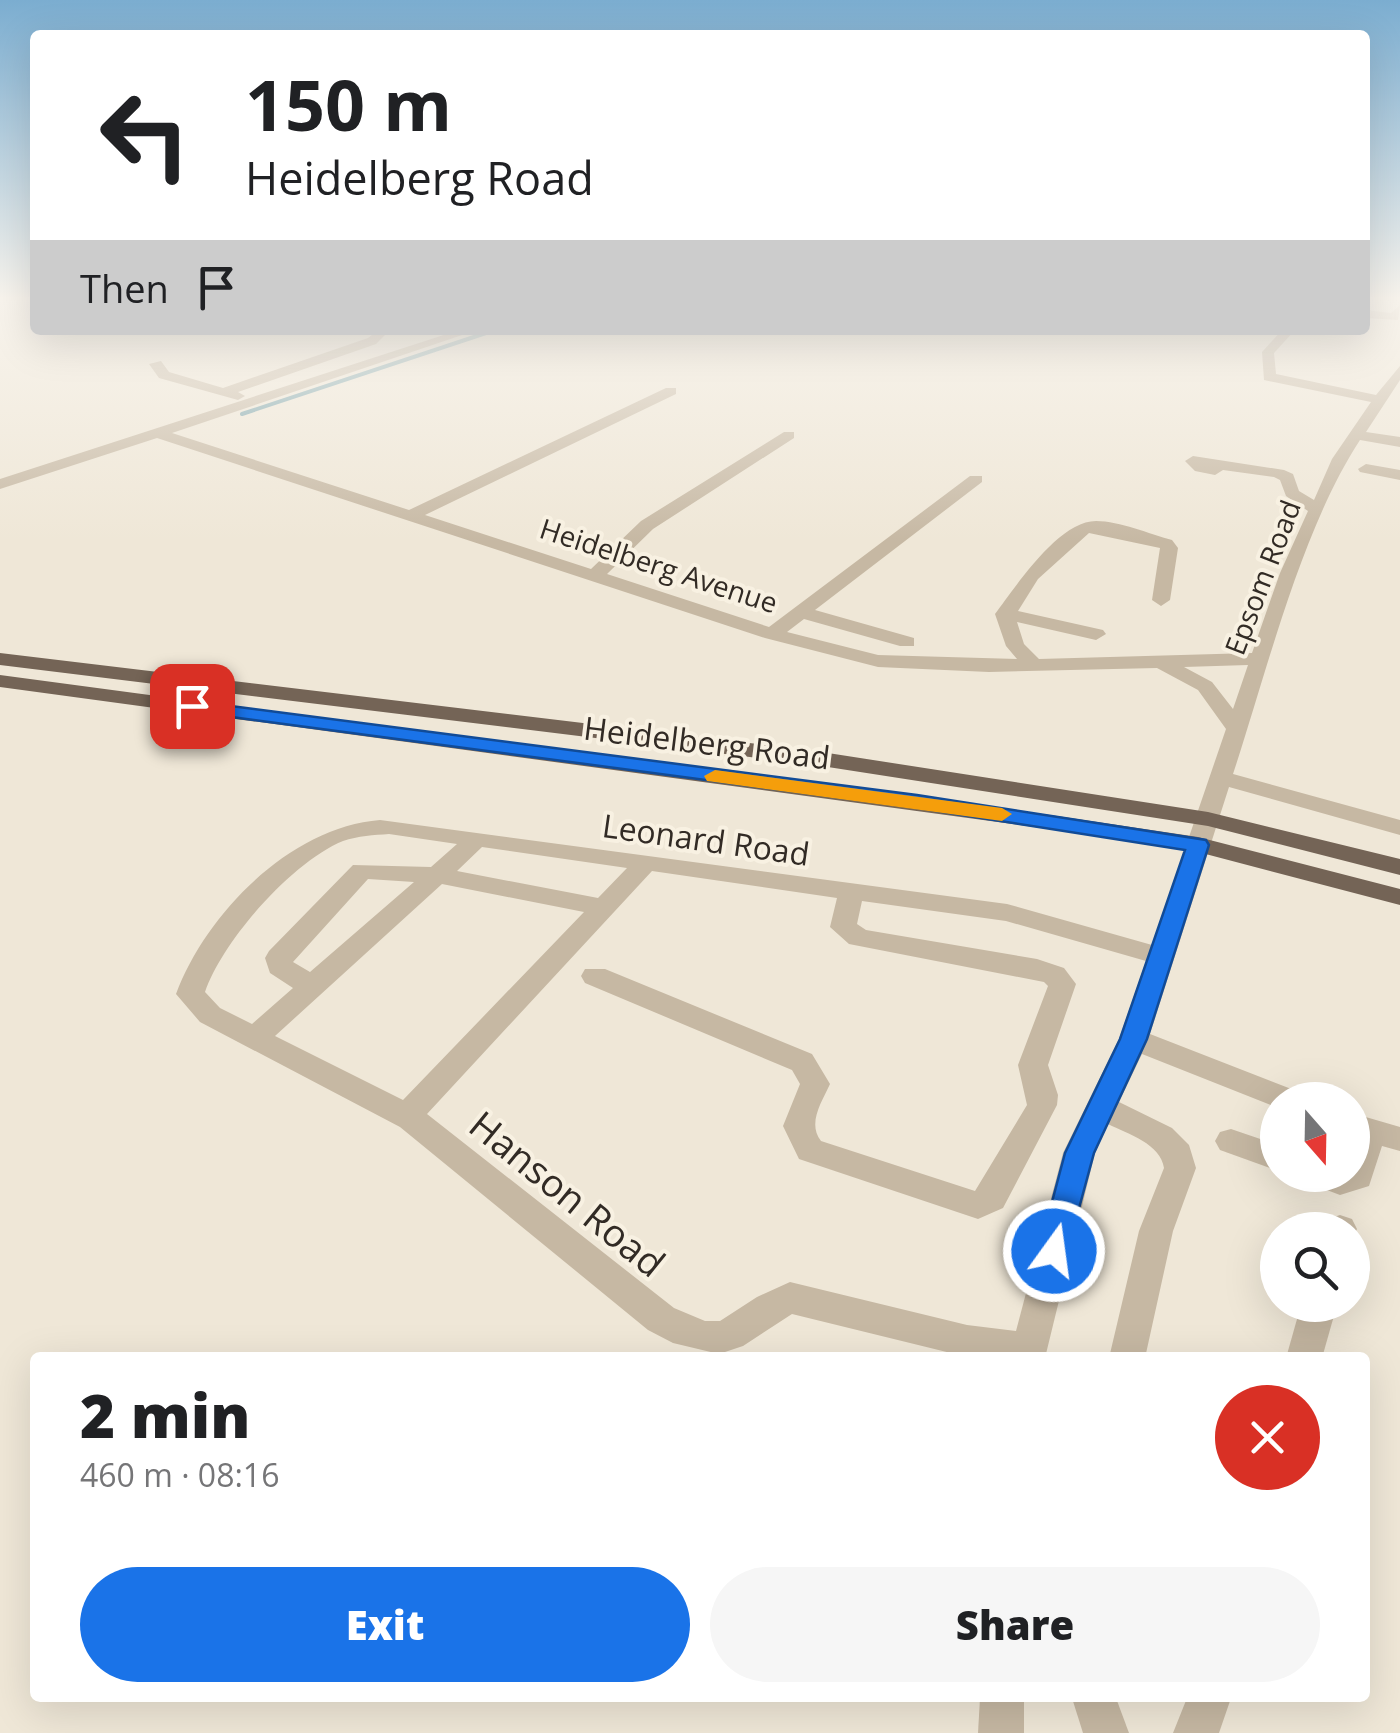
<!DOCTYPE html>
<html lang="en">
<head>
<meta charset="utf-8">
<style>
  :root { --surface:#fff; --page:#f6f6f6; --text:#202124; --muted:#757577; --accent:#1a73e8 }
  body { margin:0; font-family:"Open Sans",sans-serif; background:var(--page); color:var(--text); height:100vh; display:flex; flex-direction:column; font-size:38px; white-space:nowrap }
  * { box-sizing:border-box; margin:0 }
  p { font-size:32px; color:var(--muted) }
  .icon { flex:none; width:55px; height:55px; fill:none; stroke:currentColor; stroke-width:2; stroke-linecap:round; stroke-linejoin:round }
  .map { position:relative; flex:1; overflow:hidden }
  .sheet { position:absolute; left:30px; top:1352px; width:1340px; height:350px; display:flex; flex-direction:column; background:var(--surface); border-radius:10px; box-shadow:0 10px 40px #0002 }
  .sheet>* { flex:none }
  .guide { position:absolute; left:30px; top:30px; width:1340px; height:305px; border-radius:10px; box-shadow:0 10px 40px #0002; background:#fff; color:var(--text); overflow:hidden }
  .needle { width:65px; rotate:160deg }
  .buttons { position:absolute; left:1260px; top:1082px; display:grid; gap:20px }
  .buttons a { display:grid; place-items:center; width:110px; height:110px; border-radius:50%; background:var(--surface); box-shadow:0 10px 40px #0002; font-size:50px }
  .pin { position:absolute; display:grid; place-items:center; width:85px; height:85px; color:#fff; margin:-42px; border-radius:20px; box-shadow:0 5px 15px #0006 }
  .me { position:absolute; width:110px; margin:-55px; rotate:14deg; stroke-linejoin:round; filter:drop-shadow(0 0 8px #0008) }
  .turn { display:flex; align-items:center; gap:35px; height:210px; padding:0 50px; font-size:45px }
  .turn .icon { width:130px; height:130px; stroke-width:2.5 }
  .turn b { display:block; font-size:70px; line-height:85px }
  .then { display:flex; align-items:center; height:95px; padding:0 50px; background:#0003; gap:20px; font-size:38px }
  .round { display:grid; place-items:center; flex:none; width:105px; height:105px; border-radius:52px; background:var(--page) }
  .head { display:flex; align-items:center; justify-content:space-between; height:170px; padding:0 50px }
  h1 { font-size:60px; font-weight:800; line-height:75px }
  .primary-button { display:flex; gap:20px; margin-top:auto; padding:20px 50px }
  .primary-button a { flex:1; height:115px; border-radius:60px; background:var(--accent); color:#fff; font-size:40px; font-weight:800; line-height:115px; text-align:center }
  .primary-button a+a { background:var(--page); color:var(--text) }
  .map>svg:first-child { display:block }
</style>
</head>
<body>
<div class="map">
<svg width="1400" height="1733" viewBox="0 0 1400 1733">
  <rect width="100%" height="100%" fill="#efe7d7"/>
  <g fill="none" stroke-linecap="round" stroke-linejoin="round">
    <polyline stroke="#77a2ab" stroke-width="4" points="242,414 495,330"/>
    <g fill="#c6b8a3" fill-rule="evenodd">
      <polygon points="1400,305 1398,320 1365,318 1365,310 1391,313"/>
      <polygon points="367,330 386,334 376,344 238,392 245,396 238,400 159,378 149,364 161,361 169,372 223,388 368,338 372,335"/>
      <path d="M 459,330 L 477,330 L 172,433 L 409,510 L 666,388 L 676,388 L 676,394 L 425,515 L 591,569 L 641,521 L 784,432 L 794,432 L 794,438 L 653,529 L 607,574 L 769,627 L 970,476 L 982,476 L 982,482 L 815,610 L 914,638 L 914,646 L 900,646 L 804,619 L 787,632 L 878,655 L 1017,659 L 1006,646 L 995,614 C 1015,588 1058,521 1096,521 C 1120,521 1149,534 1172,540 L 1178,548 L 1170,600 L 1161,606 L 1152,600 L 1160,548 L 1089,533 L 1038,579 L 1018,611 L 1103,630 L 1106,634 L 1096,640 L 1017,622 L 1024,644 L 1039,659 L 1252,653 L 1280,573 L 1308,511 L 1286,496 L 1280,480 L 1274,477 L 1223,470 L 1215,475 L 1195,471 L 1185,461 L 1193,456 L 1284,470 L 1293,474 L 1299,491 L 1314,500 L 1332,459 L 1371,402 L 1264,380 L 1262,352 L 1282,330 L 1295,330 L 1274,353 L 1276,374 L 1376,395 L 1400,366 L 1400,380 L 1366,432 L 1400,437 L 1400,447 L 1360,440 C 1301,530 1267,671 1233,774 L 1400,820 L 1400,835 L 1229,787 L 1150,1034 L 1299,1092 L 1303,1100 L 1278,1100 L 1278,1108 L 1142,1054 L 1119,1102 L 1172,1128 L 1189,1145 L 1196,1168 L 1173,1231 L 1145,1358 L 1109,1358 L 1139,1231 L 1164,1168 C 1161,1144 1128,1134 1108,1124 L 1095,1153 L 1045,1358 L 967,1357 L 792,1314 L 743,1346 L 719,1354 L 673,1343 L 648,1330 L 400,1127 L 200,1022 L 176,994 C 206,913 291,827 380,820 L 1007,904 L 1152,945 L 1226,729 L 1198,690 L 1157,668 L 989,672 L 878,667 L 765,638 L 157,438 L 0,489 L 0,479 ZM 1248,665 L 1233,709 L 1212,682 L 1184,667 ZM 389,834 L 457,844 L 431,867 L 353,865 L 269,951 L 265,958 L 270,973 L 293,988 L 252,1024 L 220,1008 L 205,992 C 223,940 292,862 343,841 C 358,836 374,835 389,834 ZM 482,847 L 627,868 L 598,898 L 457,871 ZM 652,871 L 837,898 L 830,927 L 849,944 L 1044,982 L 1048,986 L 1018,1065 L 1027,1105 L 975,1191 L 821,1141 C 807,1123 822,1102 830,1084 L 812,1054 L 605,969 L 585,969 L 581,976 L 585,983 L 792,1070 L 800,1084 L 783,1126 L 799,1159 L 978,1219 L 1003,1208 L 1057,1105 L 1058,1095 L 1048,1065 L 1076,984 L 1064,968 L 1037,959 L 866,930 L 857,924 L 862,901 L 1006,921 L 1146,961 L 1119,1039 L 1063,1153 L 1016,1331 L 967,1325 L 790,1282 L 757,1297 L 720,1321 L 705,1321 L 674,1308 L 427,1114 ZM 368,879 L 414,882 L 310,972 L 293,962 ZM 442,884 L 584,912 L 403,1100 L 275,1036 Z"/>
      <polygon points="1366,464 1400,470 1400,480 1360,472 1358,469"/>
      <polygon points="1352,1113 1400,1127 1400,1151 1382,1146 1369,1186 1340,1195 1311,1184 1306,1175 1352,1175"/>
      <polygon points="1231,1129 1278,1145 1278,1171 1220,1150 1215,1141 1220,1132"/>
      <polygon points="1340,1215 1352,1219 1357,1229 1352,1239 1352,1230 1323,1230 1328,1219"/>
      <polygon points="1301,1305 1337,1305 1322,1358 1286,1358"/>
      <polygon points="980,1698 1024,1698 1024,1733 978,1733"/>
      <polygon points="1072,1698 1116,1698 1129,1733 1083,1733"/>
      <polygon points="1187,1698 1231,1698 1219,1733 1173,1733"/>
    </g>
    <g fill="#746456" fill-rule="evenodd">
      <polygon points="0,653 815,751 1208,812 1400,859 1400,875 1208,826 815,765 0,665"/>
      <polygon points="0,675 1057,816 1198,837 1400,889 1400,905 1198,852 1057,830 0,687"/>
    </g>
  </g>
  <linearGradient id="sky" x2="0" y2="1"><stop stop-color="#7badd0"/><stop offset="0.55" stop-color="#f8f4ed"/><stop offset="1" stop-color="#f8f4ed" stop-opacity="0"/></linearGradient>
  <rect width="1400" height="542" fill="url(#sky)"/>
  <polygon fill="#1a73e8" stroke="#114b97" stroke-width="2.5" points="192,701 917,795 1206,840 1209,845 1147,1039 1094,1153 1065,1260 1054,1264 1043,1260 1039,1251 1065,1153 1120,1039 1185,850 917,808 186,711 183,706"/>
  <polygon fill="#f59e0b" points="715,770 1002,808 1012,814 1002,821 707,781 704,776"/>
  <g text-anchor="middle" dominant-baseline="central" stroke-width="8" stroke-linejoin="round" paint-order="stroke">
    <g font-size="28" fill="#322b25" stroke="#f8f1e2">
      <text transform="translate(659 565) rotate(18)">Heidelberg Avenue</text>
      <text transform="translate(1262 577) rotate(-69)">Epsom Road</text>
    </g>
    <g font-size="32" fill="#322b25" stroke="#f8f1e2">
      <text transform="translate(707 742) rotate(7)">Heidelberg Road</text>
      <text transform="translate(706 839) rotate(8)">Leonard Road</text>
    </g>
    <g font-size="38" fill="#322b25" stroke="#f8f1e2">
      <text transform="translate(568 1193) rotate(39)">Hanson Road</text>
    </g>
  </g>
</svg>
<div class="buttons">
<a><svg class="needle" viewBox="-14 -14 28 28"><path d="M0-13l5 13h-10z" fill="#e53935"/><path d="M0 13l5-13h-10z" fill="#757577"/></svg></a>
<a><svg class="icon" aria-label="search" viewBox="0 0 24 24"><circle cx="10" cy="10" r="6"/><path d="M15 15l6 6"/></svg></a>
</div>
<div class="pin" style="left:192px;top:706px;background:#d93025"><svg class="icon" aria-label="arrive" viewBox="0 0 24 24"><path d="M6 21V4h12l-3 4 3 4H6"/></svg></div>
<svg class="me" style="left:1054px;top:1251px" viewBox="-20 -20 40 40"><circle r="17" fill="#1a73e8" stroke="#fff" stroke-width="3"/><path d="M0-11L8 9 0 5-8 9z" fill="#fff"/></svg>
<div class="guide">
<div class="turn"><svg class="icon" aria-label="left" viewBox="0 0 24 24"><path d="M17 20v-9H6M10 6l-5 5 5 5"/></svg><div><b>150 m</b>Heidelberg Road</div></div>
<div class="then">Then<svg class="icon" aria-label="arrive" viewBox="0 0 24 24"><path d="M6 21V4h12l-3 4 3 4H6"/></svg></div>
</div>
<section class="sheet">
<div class="head"><div><h1>2 min</h1><p>460 m · 08:16</p></div><a class="round" style="background:#d93025;color:#fff"><svg class="icon" aria-label="close" viewBox="0 0 24 24"><path d="M6 6l12 12M18 6L6 18"/></svg></a></div>
<div class="primary-button"><a>Exit</a><a>Share</a></div>
</section>
</div>
</body>
</html>
